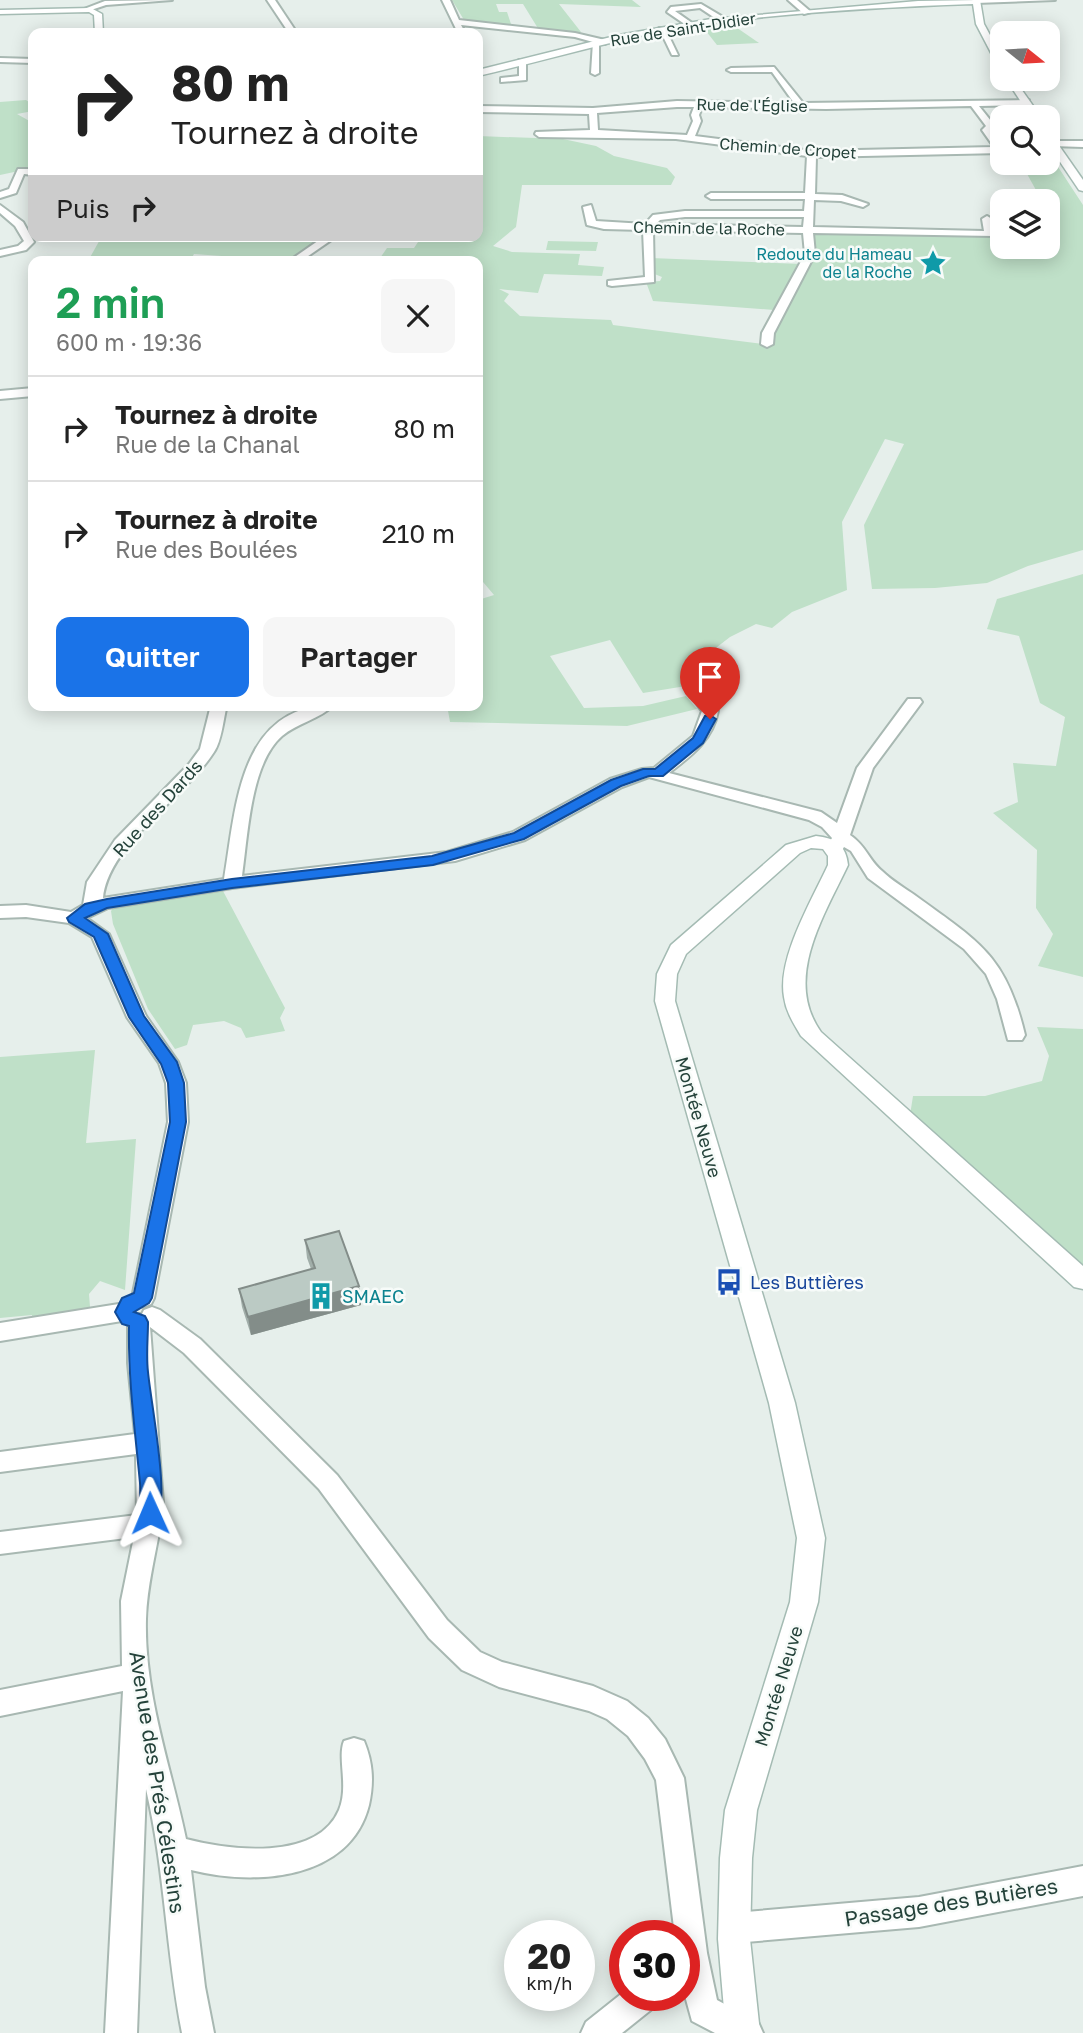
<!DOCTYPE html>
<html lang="fr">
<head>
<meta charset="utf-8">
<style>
  :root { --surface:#fff; --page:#f6f6f6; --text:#222; --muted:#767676; --line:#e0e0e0; --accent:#1a73e8 }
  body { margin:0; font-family:"Golos Text",sans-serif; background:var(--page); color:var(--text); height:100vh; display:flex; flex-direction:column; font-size:26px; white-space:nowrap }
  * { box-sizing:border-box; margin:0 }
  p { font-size:23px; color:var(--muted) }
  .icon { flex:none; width:38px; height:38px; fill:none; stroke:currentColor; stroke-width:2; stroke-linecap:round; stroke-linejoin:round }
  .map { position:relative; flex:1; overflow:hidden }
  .drawer { position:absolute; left:28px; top:256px; width:455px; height:455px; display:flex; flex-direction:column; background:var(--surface); border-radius:14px; box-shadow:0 4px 18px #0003 }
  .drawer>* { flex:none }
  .top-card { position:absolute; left:28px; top:28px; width:455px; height:214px; border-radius:14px; box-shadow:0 4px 18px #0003; background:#fff; color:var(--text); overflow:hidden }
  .needle { width:46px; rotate:108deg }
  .buttons { position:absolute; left:990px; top:21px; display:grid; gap:14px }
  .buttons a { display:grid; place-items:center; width:70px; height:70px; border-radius:14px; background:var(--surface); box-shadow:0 4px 18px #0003; font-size:35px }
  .speed { position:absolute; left:504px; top:1920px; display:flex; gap:14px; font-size:35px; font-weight:700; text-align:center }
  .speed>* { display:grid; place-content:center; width:91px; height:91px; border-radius:50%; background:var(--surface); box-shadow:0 4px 18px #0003; line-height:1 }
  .speed small { font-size:18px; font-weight:400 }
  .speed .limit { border:10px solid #d22; background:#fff; color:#111 }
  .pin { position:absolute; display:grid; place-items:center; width:60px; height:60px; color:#fff; margin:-72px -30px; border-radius:50% 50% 50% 0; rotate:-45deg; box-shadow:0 0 7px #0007 }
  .pin .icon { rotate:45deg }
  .me { position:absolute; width:77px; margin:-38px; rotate:359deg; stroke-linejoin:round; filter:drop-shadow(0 0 5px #0008) }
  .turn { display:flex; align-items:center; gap:24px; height:147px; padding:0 28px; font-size:32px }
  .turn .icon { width:91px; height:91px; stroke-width:2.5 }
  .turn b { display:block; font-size:49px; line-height:60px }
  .then { display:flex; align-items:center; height:66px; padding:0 28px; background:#0003; gap:14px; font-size:26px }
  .round { display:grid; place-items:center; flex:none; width:74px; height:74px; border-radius:14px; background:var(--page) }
  .headline { display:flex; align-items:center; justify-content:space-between; height:119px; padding:0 28px }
  h1 { font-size:42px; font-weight:600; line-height:52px; color:#1e9e55 }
  .cta { display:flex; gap:14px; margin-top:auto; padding:14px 28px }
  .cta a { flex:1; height:80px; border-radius:14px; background:var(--accent); color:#fff; font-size:28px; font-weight:600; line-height:80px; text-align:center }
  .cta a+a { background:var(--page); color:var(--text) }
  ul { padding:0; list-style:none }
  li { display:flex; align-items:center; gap:21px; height:105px; padding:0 28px; border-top:2px solid var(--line) }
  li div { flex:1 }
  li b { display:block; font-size:26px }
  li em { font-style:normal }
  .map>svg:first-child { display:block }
</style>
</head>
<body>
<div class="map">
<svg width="1083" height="2033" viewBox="0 0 1083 2033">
  <rect width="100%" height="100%" fill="#e6efeb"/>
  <g fill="#bfe0c8">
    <polygon points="452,0 632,0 641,7 559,4 581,32 575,34 539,30 523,4 496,4 499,12 507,12 512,27 464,20"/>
    <polygon points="727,21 759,43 717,45 702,26"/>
    <polygon points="26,100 33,105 33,111 17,114 33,123 33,168 0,175 0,102"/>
    <polygon points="478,136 563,139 596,146 614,156 667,168 675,177 671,185 522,185 516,227 493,246 512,252 580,254 578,265 604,267 602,276 544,274 538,293 499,289 509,294 504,301 520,316 611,320 613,325 763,344 808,264 812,231 1003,235 1003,247 1048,247 1048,223 1053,221 1048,212 1048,201 1042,201 1021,163 1048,163 1049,153 1083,205 1083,550 1028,566 987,583 935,588 872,589 864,525 904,444 885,439 842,522 847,590 792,612 772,628 756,624 730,637 699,661 686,686 643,693 610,640 550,656 584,708 643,706 686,696 697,709 627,726 450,722 447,705 478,705 478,600 494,595 478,576 478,261 378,261 387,248 414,248 422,236 478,236"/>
    <polygon points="102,236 327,236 291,261 194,254 190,261 88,261"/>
    <polygon points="548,241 597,242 598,242 596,251 546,250"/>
    <polygon points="651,258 802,264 774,310 653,301 646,282 660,281 662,277 652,273"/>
    <polygon points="1083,574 1083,977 1038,966 1053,934 1036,908 1037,850 993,813 1018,802 1013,763 1056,766 1065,717 1040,703 1019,636 987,629 997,599"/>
    <polygon points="223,891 285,1008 280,1018 285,1031 246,1038 241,1028 224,1021 193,1025 187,1045 175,1049 148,1009 113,924 111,911 114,907"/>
    <polygon points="1037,1027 1083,1029 1083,1269 910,1115 913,1096 985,1096 1042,1081 1049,1056"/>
    <polygon points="95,1050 86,1143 136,1139 125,1290 100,1281 89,1294 90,1307 32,1318 32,1315 0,1318 0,1057"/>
  </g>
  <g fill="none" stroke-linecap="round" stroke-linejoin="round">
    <defs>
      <g id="street">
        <polygon points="172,0 106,5 88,11 84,9 105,1"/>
        <polygon points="267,0 275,0 297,33 289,33"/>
        <polygon points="442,0 450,0 459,20 575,33 605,40 605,44 599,44 599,73 595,75 591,73 593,42 575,37 461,25 465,32 458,33"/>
        <polygon points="788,0 797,0 811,12 804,14"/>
        <polygon points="1055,0 976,3 972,1 973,0"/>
        <polygon points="701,4 728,20 721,22 700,8 675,11 692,23 689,27 667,12 671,7"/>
        <polygon points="659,28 665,28 678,55 672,55"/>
        <polygon points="0,58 33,59 33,63 0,62"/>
        <polygon points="519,60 526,62 526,80 501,82 501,78 519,76"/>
        <path d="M 774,67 L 803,103 L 1029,100 L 1026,105 L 979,106 L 995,126 L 991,130 L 1003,146 L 1003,153 L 816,157 L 815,194 L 842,195 L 868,204 L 863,207 L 841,201 L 814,200 L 813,227 L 984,231 L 982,219 L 987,216 L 992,219 L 994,236 L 813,233 L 815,254 L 774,333 L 773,344 L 767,347 L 761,344 L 762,333 L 805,254 L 803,233 L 653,230 L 654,282 L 612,286 L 608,285 L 608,281 L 645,277 L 643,230 L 604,229 L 587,225 L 583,207 L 591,205 L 596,221 L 645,224 L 653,215 L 685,211 L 804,211 L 805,199 L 711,199 L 706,196 L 711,193 L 805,193 L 807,156 L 676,139 L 539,137 L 535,134 L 536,132 L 590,130 L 589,114 L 478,112 L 478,106 L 593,108 L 677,101 L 794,103 L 772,72 L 731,72 L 727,70 L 731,68 ZM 971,106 L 986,126 L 982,130 L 994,147 L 812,151 L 695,136 L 701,121 L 699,115 L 702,107 L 826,109 ZM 677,107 L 694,107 L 691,115 L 693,121 L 687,135 L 598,130 L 597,113 ZM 685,217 L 804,217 L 803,227 L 656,224 L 660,220 Z"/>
        <polygon points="1054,141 1083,141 1083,147 1051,146 1051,142"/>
        <polygon points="18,169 33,169 33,175 24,174 16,193 0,198 0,192 9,189"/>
        <polygon points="0,205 23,222 34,242 26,250 0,256 0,250 18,246 24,241 15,226 0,213"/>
        <polygon points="325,236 337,236 301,261 289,261"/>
        <polygon points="33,388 33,396 0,399 0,391"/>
        <path d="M 695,685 L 700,687 L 718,711 C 713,740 691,756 669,773 L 821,812 L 837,823 L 857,768 L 908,699 L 920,699 L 922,702 L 873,768 L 850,835 C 867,847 868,859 882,871 C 892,881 905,888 916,896 C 979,942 1006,955 1025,1035 L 1022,1040 L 1008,1040 L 997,999 L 986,974 L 964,949 L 868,878 L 851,851 L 844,847 L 841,852 L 829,852 L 826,848 L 832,838 L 822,827 L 809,820 L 649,777 L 622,787 L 525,840 L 455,861 L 232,888 L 108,908 L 87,918 L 109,934 L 146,1016 L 178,1062 L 186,1083 L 188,1122 L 154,1298 L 151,1304 L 143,1307 L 135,1304 L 132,1298 L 168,1122 L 166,1083 L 159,1063 L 127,1017 L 92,937 L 69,923 L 26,917 L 0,918 L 0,906 L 26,905 L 71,912 L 83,905 L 87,882 L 115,840 L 189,764 L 200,749 L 211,705 L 227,705 C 223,720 222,740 214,752 C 184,799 109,843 103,898 L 224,879 C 236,809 238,705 334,705 C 320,719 297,723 282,736 C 250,764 248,836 242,876 L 447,852 L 513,832 L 610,779 L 642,769 L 654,768 L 693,736 L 702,711 L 687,690 Z"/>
        <path d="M 125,1303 L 133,1306 L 135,1314 L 142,1314 L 144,1310 L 152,1307 L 160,1310 L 200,1339 L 337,1475 L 447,1620 L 480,1652 L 502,1662 L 593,1686 L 627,1701 L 648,1718 L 665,1739 L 684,1778 L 707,1953 L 717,2000 L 758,2022 L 763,2033 L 715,2033 L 692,2021 L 684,1992 L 684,1936 L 675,1936 L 656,1780 L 645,1759 L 628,1736 L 607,1719 L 589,1711 L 499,1687 L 462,1670 L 429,1638 L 319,1489 L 184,1353 L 150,1327 L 163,1503 C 160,1541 147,1579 146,1619 C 144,1694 171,1767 186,1839 C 228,1850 317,1862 339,1810 C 349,1786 337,1758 344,1741 L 354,1738 L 364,1741 C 373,1763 374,1782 369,1805 C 350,1881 254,1886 191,1870 L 205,1987 L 214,2033 L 182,2033 C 166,1952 165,1870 146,1789 L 137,2033 L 105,2033 L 123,1691 L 0,1716 L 0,1690 L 122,1666 L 121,1601 L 134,1537 L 0,1554 L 0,1532 L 137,1515 L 136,1454 L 0,1472 L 0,1452 L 135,1434 L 128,1363 L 128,1320 L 0,1341 L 0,1323 Z"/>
        <polygon points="1083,1866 1083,1896 919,1927 734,1943 723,1939 719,1928 723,1917 734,1913 919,1897"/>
        <polygon points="625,1991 625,1995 655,1995 656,1998 652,2009 622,2033 581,2033 586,2022"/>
      </g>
      <g id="secondary">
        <path d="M 980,0 L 984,24 L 1003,59 L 1003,71 L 999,68 L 976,24 L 973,4 C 886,7 798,12 712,23 C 632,34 556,58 478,76 L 478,70 L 619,35 L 711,19 L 918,1 Z"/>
        <polygon points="91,8 102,14 103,33 95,33 94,15 89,12 0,14 0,10"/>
        <polygon points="1006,79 1014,79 1041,117 1031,117"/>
        <polygon points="1048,133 1051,134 1083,180 1083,191 1079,190 1048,144"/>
        <path d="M 816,836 C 835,838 846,845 848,865 C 824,916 783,979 821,1032 L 1083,1266 L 1083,1289 L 1074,1287 L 801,1036 C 794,1024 786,1012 784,997 C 777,958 812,900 828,865 L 828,856 L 823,849 L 811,848 L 800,853 L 686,954 L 677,974 L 675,1001 L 795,1403 L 825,1538 L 818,1602 L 757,1810 L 752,1858 L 750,1939 L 760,2033 L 726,2033 L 718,1939 L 720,1858 L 725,1810 L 790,1602 L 797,1538 L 769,1403 L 655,1001 L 657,974 L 671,945 L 786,845 Z"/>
      </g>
    </defs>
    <use href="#street" stroke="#a8b8b2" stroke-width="4"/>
    <use href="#secondary" stroke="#a4bbb3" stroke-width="3"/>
    <use href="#street" fill="#fff" fill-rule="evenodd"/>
    <use href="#secondary" fill="#fff" fill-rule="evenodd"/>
  </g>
  <polygon fill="#a1aea9" points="305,1240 359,1286 361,1305 251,1335 242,1307 239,1289 311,1269 307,1258"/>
  <polygon fill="#838d89" points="359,1286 361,1305 251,1335 248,1317"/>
  <polygon fill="#bbcac4" stroke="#838d89" stroke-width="2" points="339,1231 359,1286 248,1317 239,1289 315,1268 305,1240"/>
  <path fill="#1a73e8" stroke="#114b97" stroke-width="2" d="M 710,715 L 716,719 L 703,743 L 663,776 L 649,776 L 621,786 L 524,839 L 433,865 L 232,888 L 107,908 L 85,918 L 108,934 L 144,1016 L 177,1062 L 184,1083 L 186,1122 L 152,1298 L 149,1303 L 134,1312 L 145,1316 L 148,1322 C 148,1338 146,1355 148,1372 C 151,1403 169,1495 158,1520 L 150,1522 L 143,1520 C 138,1508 141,1495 140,1483 C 135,1430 128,1379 129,1326 L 122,1324 L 115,1312 L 122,1298 L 134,1293 L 170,1122 L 168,1083 L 161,1064 L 129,1017 L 94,937 L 69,922 L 67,918 L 85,904 L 107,899 L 232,879 L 432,856 L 514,833 L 611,780 L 643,769 L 655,769 L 693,738 L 705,716 Z"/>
  <defs>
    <symbol id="sight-bare" viewBox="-9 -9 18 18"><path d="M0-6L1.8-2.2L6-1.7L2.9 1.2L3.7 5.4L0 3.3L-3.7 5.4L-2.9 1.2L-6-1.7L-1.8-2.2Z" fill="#0f9aa8" stroke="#f7fbf9" stroke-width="2.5" paint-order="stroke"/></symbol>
    <symbol id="bus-bare" viewBox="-9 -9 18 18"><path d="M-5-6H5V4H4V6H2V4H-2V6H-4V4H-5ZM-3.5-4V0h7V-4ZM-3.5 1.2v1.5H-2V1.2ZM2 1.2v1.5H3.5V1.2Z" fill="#1a4fb4" stroke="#f7fbf9" stroke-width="2.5" paint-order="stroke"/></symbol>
    <symbol id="building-bare" viewBox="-9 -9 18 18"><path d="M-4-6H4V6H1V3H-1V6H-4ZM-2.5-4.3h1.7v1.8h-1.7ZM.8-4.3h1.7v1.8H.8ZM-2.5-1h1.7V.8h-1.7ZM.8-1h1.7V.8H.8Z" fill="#0f9aa8" stroke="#f7fbf9" stroke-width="2.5" paint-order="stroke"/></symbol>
  </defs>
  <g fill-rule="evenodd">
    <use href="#sight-bare" x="914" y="244" width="38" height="38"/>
    <use href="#bus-bare" x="710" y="1263" width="38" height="38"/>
    <use href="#building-bare" x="302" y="1277" width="38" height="38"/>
  </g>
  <g text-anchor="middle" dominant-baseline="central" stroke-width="5" stroke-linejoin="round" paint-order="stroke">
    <g font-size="16" fill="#24423a" stroke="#f7fbf9">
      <text transform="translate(683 29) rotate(-9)">Rue de Saint-Didier</text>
      <text transform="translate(752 105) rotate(1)">Rue de l'Église</text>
      <text transform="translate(788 148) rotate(4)">Chemin de Cropet</text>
      <text transform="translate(709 228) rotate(1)">Chemin de la Roche</text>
    </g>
    <g font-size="16" fill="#0d838f" stroke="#f7fbf9" text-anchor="end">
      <text x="912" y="254">Redoute du Hameau<tspan x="912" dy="18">de la Roche</tspan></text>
    </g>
    <g font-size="18" fill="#24423a" stroke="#f7fbf9">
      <text transform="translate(157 808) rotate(-48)">Rue des Dards</text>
      <text transform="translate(699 1117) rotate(74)">Montée Neuve</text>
      <text transform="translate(778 1686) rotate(-73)">Montée Neuve</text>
    </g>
    <g font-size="18" fill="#164399" stroke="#f7fbf9" text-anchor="start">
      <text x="750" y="1282">Les Buttières</text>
    </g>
    <g font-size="18" fill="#0d838f" stroke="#f7fbf9" text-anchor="start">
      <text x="342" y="1296">SMAEC</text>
    </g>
    <g font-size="21" fill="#24423a" stroke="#f7fbf9">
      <text transform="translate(158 1782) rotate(81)">Avenue des Prés Célestins</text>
      <text transform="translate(951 1902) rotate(-9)">Passage des Butières</text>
    </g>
  </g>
</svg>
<div class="buttons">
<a><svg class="needle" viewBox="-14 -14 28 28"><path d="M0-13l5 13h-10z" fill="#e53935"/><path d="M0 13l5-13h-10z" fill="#767676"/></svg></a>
<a><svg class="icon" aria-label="search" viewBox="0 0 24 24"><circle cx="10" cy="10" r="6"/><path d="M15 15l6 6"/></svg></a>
<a><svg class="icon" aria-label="layers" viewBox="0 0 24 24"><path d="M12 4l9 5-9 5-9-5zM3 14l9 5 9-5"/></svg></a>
</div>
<div class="speed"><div>20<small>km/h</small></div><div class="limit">30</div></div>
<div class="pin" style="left:710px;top:719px;background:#d93025"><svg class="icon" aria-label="arrive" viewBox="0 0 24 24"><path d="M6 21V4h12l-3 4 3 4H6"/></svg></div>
<svg class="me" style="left:150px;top:1513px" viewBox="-20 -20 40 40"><path d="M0-17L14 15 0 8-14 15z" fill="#1a73e8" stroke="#fff" stroke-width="4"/></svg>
<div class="top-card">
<div class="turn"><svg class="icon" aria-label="right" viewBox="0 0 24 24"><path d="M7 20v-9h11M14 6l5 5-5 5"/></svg><div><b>80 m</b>Tournez à droite</div></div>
<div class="then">Puis<svg class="icon" aria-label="right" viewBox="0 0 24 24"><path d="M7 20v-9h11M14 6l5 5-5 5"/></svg></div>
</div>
<section class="drawer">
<div class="headline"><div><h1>2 min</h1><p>600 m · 19:36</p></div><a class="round"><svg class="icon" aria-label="close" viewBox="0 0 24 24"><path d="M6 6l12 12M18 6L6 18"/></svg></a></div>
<ul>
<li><svg class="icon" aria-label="right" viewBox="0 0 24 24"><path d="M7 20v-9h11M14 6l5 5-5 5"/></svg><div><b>Tournez à droite</b><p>Rue de la Chanal</p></div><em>80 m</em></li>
<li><svg class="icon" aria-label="right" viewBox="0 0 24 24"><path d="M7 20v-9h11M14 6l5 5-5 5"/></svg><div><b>Tournez à droite</b><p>Rue des Boulées</p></div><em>210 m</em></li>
</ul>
<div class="cta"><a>Quitter</a><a>Partager</a></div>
</section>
</div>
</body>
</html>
